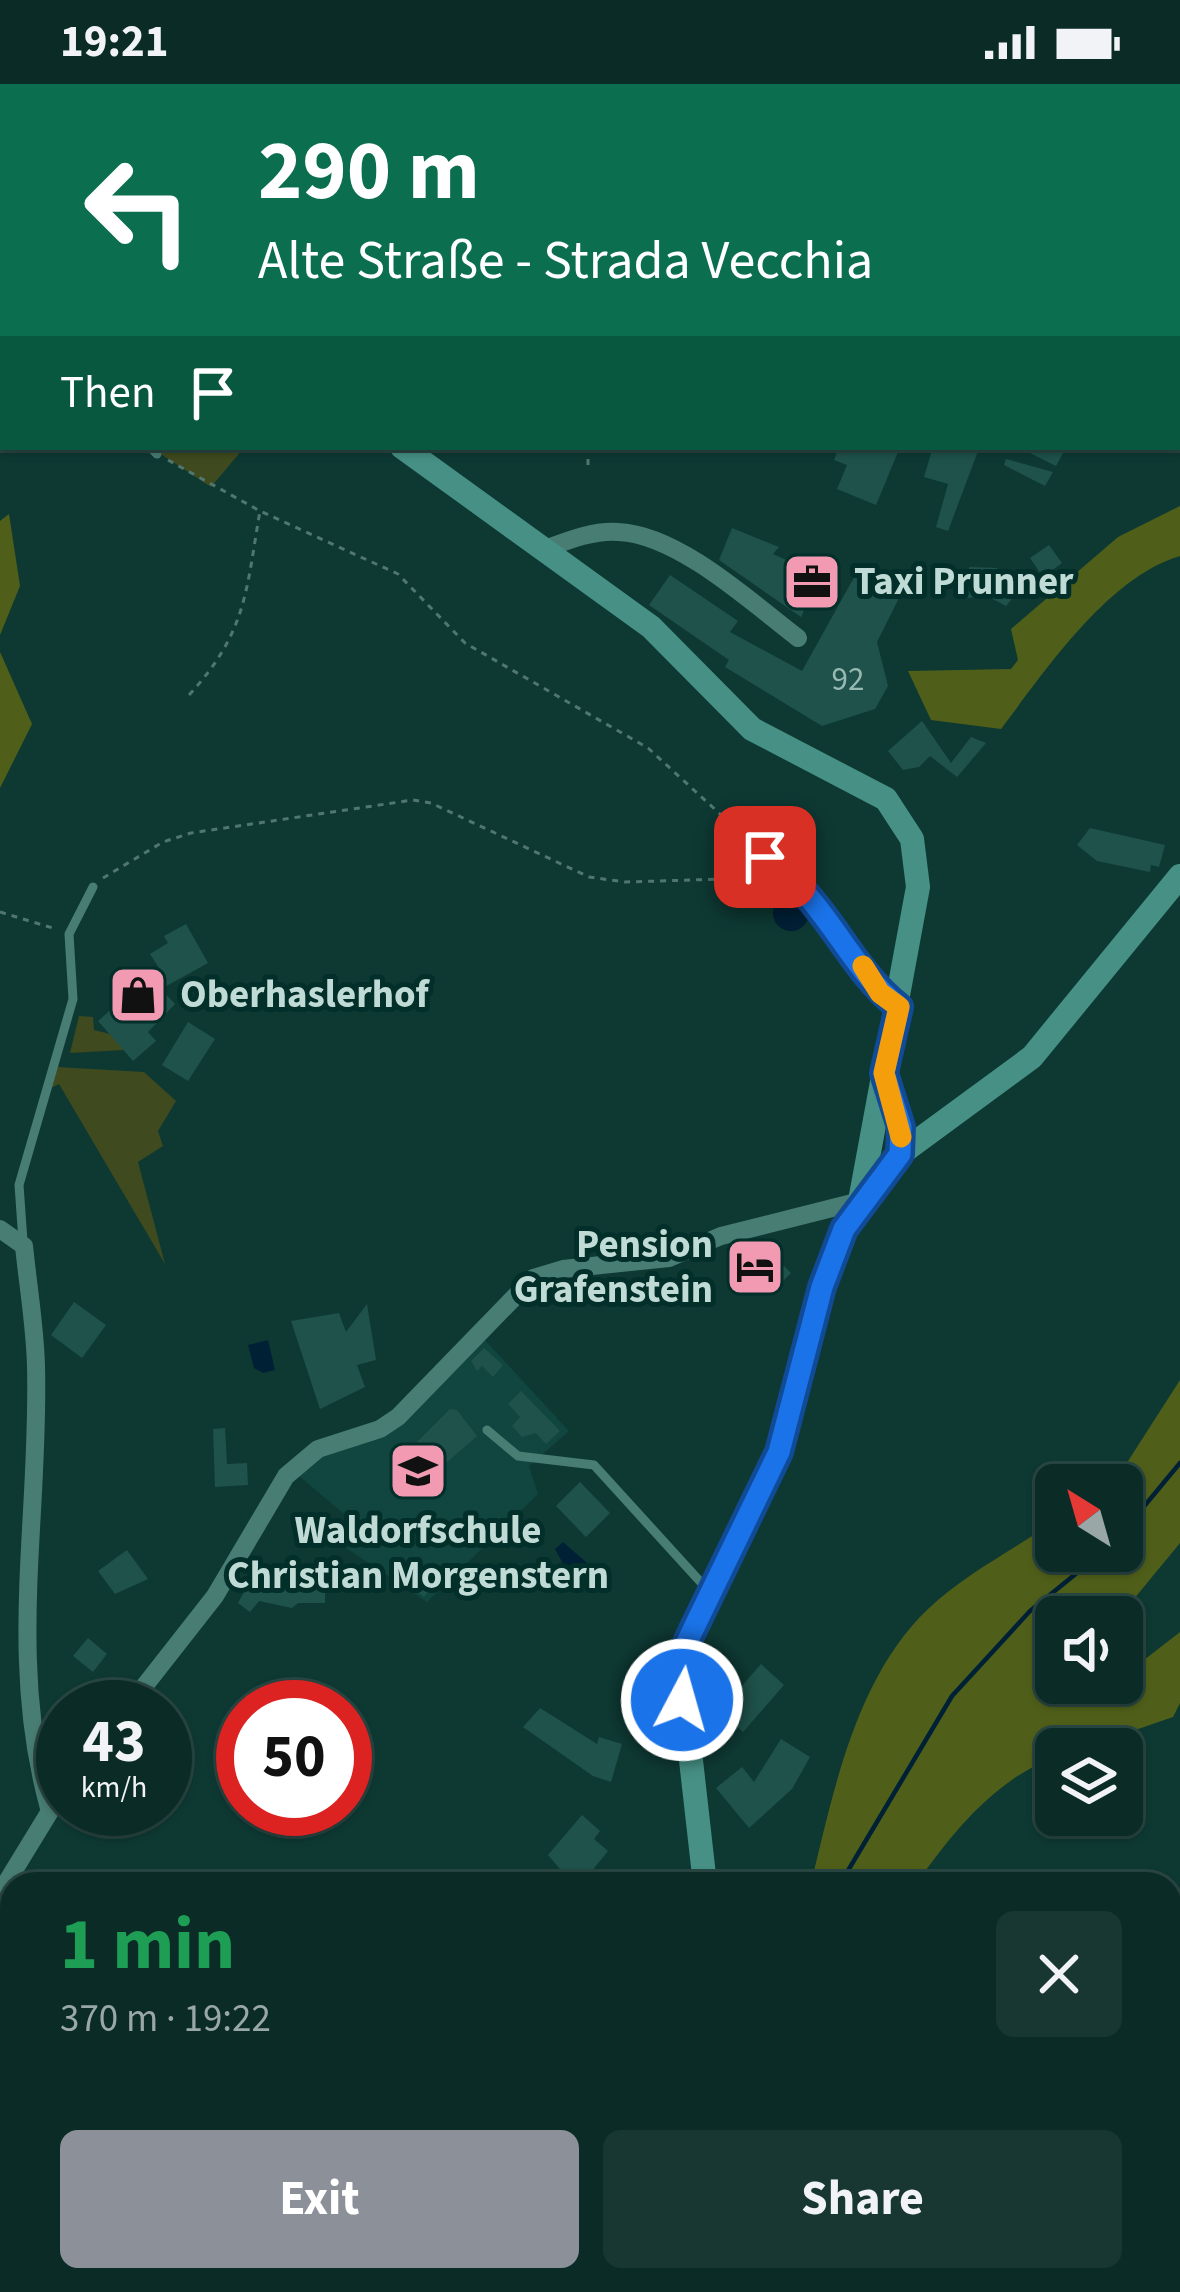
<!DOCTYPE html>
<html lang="en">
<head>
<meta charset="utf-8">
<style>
  :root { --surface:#0a2b26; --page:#183732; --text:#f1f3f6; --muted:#99a7a7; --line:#2a4743; --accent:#8c9099 }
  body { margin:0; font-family:"Source Sans 3",sans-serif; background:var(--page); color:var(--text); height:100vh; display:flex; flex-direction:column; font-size:45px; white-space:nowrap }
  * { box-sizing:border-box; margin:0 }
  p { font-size:39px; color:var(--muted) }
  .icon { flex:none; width:66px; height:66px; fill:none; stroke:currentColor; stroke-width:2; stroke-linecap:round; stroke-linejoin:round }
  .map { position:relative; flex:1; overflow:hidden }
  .details { position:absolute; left:0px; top:1788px; width:1182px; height:420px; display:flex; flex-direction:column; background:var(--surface); border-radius:36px 36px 0 0; box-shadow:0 3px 9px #0004,0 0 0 3px var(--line) }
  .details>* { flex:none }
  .banner { position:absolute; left:0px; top:0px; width:1182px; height:366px; box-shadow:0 3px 9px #0004,0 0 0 3px var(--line); background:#0b6e4f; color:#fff; overflow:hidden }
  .needle { width:78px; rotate:323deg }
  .controls { position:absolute; left:1035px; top:1380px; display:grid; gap:24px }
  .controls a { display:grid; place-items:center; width:108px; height:108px; border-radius:18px; background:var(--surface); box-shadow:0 3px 9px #0004,0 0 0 3px var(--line); font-size:60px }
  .speed { position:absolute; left:36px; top:1596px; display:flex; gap:24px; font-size:60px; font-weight:700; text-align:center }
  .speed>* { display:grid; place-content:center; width:156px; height:156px; border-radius:50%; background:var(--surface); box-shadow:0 3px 9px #0004,0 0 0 3px var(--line); line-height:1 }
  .speed small { font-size:30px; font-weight:400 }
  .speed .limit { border:18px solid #d22; background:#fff; color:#111 }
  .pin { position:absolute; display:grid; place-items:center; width:102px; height:102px; color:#fff; margin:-51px; border-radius:24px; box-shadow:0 6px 18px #0006 }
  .me { position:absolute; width:132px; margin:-66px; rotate:6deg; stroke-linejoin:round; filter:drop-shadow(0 0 9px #0008) }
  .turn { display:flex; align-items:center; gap:42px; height:252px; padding:0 60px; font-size:54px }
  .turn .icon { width:156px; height:156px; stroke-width:2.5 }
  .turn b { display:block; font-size:84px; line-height:102px }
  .then { display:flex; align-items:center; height:114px; padding:0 60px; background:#0003; gap:24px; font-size:45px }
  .round { display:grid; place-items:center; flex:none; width:126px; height:126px; border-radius:18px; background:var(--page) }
  .overview { display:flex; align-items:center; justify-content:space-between; height:204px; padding:0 60px }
  h1 { font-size:72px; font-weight:700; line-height:90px; color:#1e9e55 }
  .action { display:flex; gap:24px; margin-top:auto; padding:24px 60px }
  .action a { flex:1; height:138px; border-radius:18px; background:var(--accent); color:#fff; font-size:48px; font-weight:700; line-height:138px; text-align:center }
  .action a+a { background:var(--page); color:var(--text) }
  .status { display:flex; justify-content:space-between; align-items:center; height:84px; padding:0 60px; background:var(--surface); direction:ltr }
  .status svg { height:33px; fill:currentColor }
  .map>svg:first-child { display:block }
</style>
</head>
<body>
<div class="status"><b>19:21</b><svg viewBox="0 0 49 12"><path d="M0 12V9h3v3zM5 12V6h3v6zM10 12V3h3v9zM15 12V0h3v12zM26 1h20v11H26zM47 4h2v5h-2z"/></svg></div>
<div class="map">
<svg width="1180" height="2208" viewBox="0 0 1180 2208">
  <rect width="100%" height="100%" fill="#0e3933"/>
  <polygon fill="#10463f" points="484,1255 569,1347 529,1382 538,1410 427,1518 331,1454 349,1434 299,1392 330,1367 364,1356"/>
  <g fill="#3f4a1e">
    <polygon points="150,363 238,363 242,366 211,403"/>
    <polygon points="79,932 93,933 94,946 110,950 124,966 70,969"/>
    <polygon points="57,983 144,988 176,1017 158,1047 163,1062 138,1078 165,1180 59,1000 51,1004"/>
  </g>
  <g fill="#4f5f19">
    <path d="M 1180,422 L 1180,472 C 1108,493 1045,587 1001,645 L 931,636 L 908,587 L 1011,585 L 1018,576 L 1011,545 L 1118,453 Z"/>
    <polygon points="9,430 20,502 0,551 0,437"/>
    <polygon points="0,568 32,640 0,704"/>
    <path d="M 1180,1296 L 1180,1459 L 1119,1533 L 1056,1533 L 1056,1599 L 1122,1599 L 1122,1546 L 1144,1576 L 1180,1548 L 1180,1619 L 1173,1633 L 1080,1665 L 1056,1665 L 1056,1673 C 996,1694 952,1749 916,1800 L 811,1800 C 834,1705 856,1594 928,1525 C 966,1489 1014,1466 1056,1436 L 1056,1467 L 1122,1467 L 1122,1401 L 1103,1401 L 1121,1388 Z"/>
  </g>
  <g fill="#002036">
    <circle cx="791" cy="829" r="18"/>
    <polygon points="268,1256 275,1286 263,1289 254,1284 248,1261"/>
    <polygon points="563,1458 593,1484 573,1498 555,1465"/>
  </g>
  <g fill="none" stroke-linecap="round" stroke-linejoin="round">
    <g stroke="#002036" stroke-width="4.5">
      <polyline points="1122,1449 1180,1379"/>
      <polyline points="840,1800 952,1612 1030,1527 1104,1467"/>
      <polyline points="746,2208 754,2196"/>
    </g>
  </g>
  <g fill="#1e524a">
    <polygon points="839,363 898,368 876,421 837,405 847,381 834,376"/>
    <polygon points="933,363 978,367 948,447 936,443 948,400 924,393"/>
    <polygon points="1018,363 1051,363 1063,369 1056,382"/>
    <polygon points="1006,375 1053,388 1045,402 1004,381"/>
    <polygon points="732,444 779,463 773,470 820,491 801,533 719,476"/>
    <polygon points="1049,461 1062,479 1043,493 1030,474"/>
    <polygon points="969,483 997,484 1021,504 1006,522 987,512 967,514"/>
    <polygon points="856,490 899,514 877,558 888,602 875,625 822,642 725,583 729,576 649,521 670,491 738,537 730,548 802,587"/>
    <polygon points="922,637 951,679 971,653 986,659 957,693 930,672 919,683 903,686 888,667"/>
    <polygon points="1090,744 1165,761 1159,783 1151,781 1150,788 1097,777 1077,761"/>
    <polygon points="186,840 208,879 161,905 175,920 148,948 156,957 133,977 98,937 159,884 150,870 168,859 164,852"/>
    <polygon points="188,938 215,955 188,997 162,981"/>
    <polygon points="765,1163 791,1189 770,1210 742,1184"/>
    <polygon points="74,1218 106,1241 82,1274 51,1251"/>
    <polygon points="367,1220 376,1276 357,1281 365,1303 320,1325 291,1237 339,1229 346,1248"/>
    <polygon points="484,1264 503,1281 493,1293 482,1282 477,1287 471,1277"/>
    <polygon points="521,1307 560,1347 546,1360 536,1349 522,1353 512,1342 520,1333 508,1320"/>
    <polygon points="450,1325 457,1326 477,1352 444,1381 417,1358"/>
    <polygon points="225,1344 227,1380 247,1379 248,1401 215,1403 213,1345"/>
    <polygon points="580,1398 610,1429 586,1453 556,1422"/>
    <polygon points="127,1466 148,1495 115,1510 98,1487"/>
    <polygon points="255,1487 298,1498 297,1504 325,1504 325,1519 298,1519 292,1524 259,1517 250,1528 238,1519"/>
    <polygon points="419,1488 434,1500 424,1513 408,1501"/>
    <polygon points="88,1554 107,1570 93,1588 73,1572"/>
    <polygon points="761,1580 784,1601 743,1648 720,1627"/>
    <polygon points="540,1624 597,1660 599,1653 622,1660 611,1698 593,1692 523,1643"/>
    <polygon points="781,1655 810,1673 792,1705 749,1744 716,1704 742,1683 754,1698"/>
    <polygon points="582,1731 600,1747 594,1755 608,1767 583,1798 577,1794 572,1799 548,1771"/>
  </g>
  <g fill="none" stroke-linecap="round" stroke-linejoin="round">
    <g stroke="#517670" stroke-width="3" stroke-dasharray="6 6" stroke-linecap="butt">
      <polyline points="0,296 3,298"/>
      <polyline points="588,363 588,383"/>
      <polyline points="168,376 260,427 398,490 465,559 648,664 755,762"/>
      <path d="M 189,611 C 247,548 246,507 260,427"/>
      <polyline points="103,794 163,758 191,749 413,716 431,719 589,793 625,798 725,795 750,786"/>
      <polyline points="0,828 56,845"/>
    </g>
    <g stroke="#487d74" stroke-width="9">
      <polyline points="0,101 3,106"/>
      <polyline points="150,363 157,370"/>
      <polyline points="23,1157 19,1101 73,915 69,850 93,803"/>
      <polyline points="487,1346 518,1372 594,1381 706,1504"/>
      <polyline points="788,2208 791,2196"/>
    </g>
    <g stroke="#487d74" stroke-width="18">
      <polyline points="574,0 580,3"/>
      <path d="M 545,465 C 569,456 594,446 619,448 C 679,451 752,519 798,554"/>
      <path d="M 765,773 C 828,817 846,880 899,924"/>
      <path d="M 0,1145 L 24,1162 C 28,1202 35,1242 36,1282 C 40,1433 7,1572 49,1724"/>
      <polyline points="128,1623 215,1512 286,1392 318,1365 380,1345 398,1333 533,1194 563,1185 669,1174 721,1152 860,1117"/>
      <polyline points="0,1809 63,1706"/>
      <polyline points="1170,2075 1180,2073"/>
      <polyline points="0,2106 12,2107"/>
      <polyline points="682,2208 684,2196"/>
    </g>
    <g stroke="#469085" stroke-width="24">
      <polyline points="26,0 27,3"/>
      <polyline points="402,363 651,543 752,645 886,715 912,755 918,803 860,1117"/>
      <polyline points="885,992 901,1043 900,1070"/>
      <polyline points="705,1800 681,1588 701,1525 779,1368 822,1203 845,1145 860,1117 900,1070 1032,973 1180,792"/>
      <polyline points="726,2196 728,2208"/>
      <polyline points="523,2208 544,2196"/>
    </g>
  </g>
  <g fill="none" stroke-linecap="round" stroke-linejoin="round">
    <defs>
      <path id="route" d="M 682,1616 L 681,1588 L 688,1556 L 779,1368 L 822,1203 L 844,1145 L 900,1070 L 901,1043 L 884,989 L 899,923 C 846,881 829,818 765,773"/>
    </defs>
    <use href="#route" stroke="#114b97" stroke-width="30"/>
    <use href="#route" stroke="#1a73e8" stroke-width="21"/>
    <polyline stroke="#f59e0b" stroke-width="21" points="863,882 880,909 899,923 884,989 901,1053"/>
  </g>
  <defs>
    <symbol id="office-square" viewBox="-11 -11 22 22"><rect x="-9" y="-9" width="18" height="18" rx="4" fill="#f19ab2" stroke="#022f29"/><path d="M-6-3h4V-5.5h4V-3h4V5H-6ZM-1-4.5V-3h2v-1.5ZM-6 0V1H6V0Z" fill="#111"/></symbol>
    <symbol id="shop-square" viewBox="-11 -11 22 22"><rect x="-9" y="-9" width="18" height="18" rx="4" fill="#f19ab2" stroke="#022f29"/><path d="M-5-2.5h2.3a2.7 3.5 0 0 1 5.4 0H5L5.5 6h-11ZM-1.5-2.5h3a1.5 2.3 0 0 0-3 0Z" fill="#111"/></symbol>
    <symbol id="hotel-square" viewBox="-11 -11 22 22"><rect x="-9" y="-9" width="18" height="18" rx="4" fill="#f19ab2" stroke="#022f29"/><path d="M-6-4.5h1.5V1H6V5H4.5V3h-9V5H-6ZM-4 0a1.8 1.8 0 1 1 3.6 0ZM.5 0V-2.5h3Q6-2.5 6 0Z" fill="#111"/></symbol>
    <symbol id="school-square" viewBox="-11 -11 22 22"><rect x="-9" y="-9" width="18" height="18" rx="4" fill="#f19ab2" stroke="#022f29"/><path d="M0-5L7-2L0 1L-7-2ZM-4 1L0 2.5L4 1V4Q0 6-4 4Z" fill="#111"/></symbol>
  </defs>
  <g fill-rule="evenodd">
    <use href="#office-square" x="779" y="465" width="66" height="66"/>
    <use href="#shop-square" x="105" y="878" width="66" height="66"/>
    <use href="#hotel-square" x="722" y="1150" width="66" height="66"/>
    <use href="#school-square" x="385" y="1354" width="66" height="66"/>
  </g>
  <g text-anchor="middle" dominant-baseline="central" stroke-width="10" stroke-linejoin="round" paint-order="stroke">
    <g font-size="33" fill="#98b9b2">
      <text x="848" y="595">92</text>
    </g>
    <g font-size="39" font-weight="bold" fill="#c0dbd5" stroke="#022f29" text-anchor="start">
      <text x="854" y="498">Taxi Prunner</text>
      <text x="180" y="911">Oberhaslerhof</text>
      <text x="713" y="1161" text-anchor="end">Pension<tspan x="713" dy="45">Grafenstein</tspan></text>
      <text x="418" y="1447" text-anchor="middle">Waldorfschule<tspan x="418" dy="45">Christian Morgenstern</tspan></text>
    </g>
  </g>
</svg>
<div class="controls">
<a><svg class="needle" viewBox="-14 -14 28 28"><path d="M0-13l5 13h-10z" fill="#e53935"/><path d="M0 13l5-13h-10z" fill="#99a7a7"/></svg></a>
<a><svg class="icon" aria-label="sound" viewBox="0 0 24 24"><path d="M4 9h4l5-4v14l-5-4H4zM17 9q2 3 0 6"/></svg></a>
<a><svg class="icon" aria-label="layers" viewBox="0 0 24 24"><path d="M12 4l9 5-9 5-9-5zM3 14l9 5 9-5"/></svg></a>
</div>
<div class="speed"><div>43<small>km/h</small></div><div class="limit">50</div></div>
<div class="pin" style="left:765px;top:773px;background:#d93025"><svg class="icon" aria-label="arrive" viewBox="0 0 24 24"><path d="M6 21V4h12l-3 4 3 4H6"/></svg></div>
<svg class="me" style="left:682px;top:1616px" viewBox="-20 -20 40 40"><circle r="17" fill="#1a73e8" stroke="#fff" stroke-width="3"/><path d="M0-11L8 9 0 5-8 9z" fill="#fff"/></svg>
<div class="banner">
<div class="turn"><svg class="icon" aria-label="left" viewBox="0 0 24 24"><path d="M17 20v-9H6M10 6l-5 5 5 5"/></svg><div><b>290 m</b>Alte Straße - Strada Vecchia</div></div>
<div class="then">Then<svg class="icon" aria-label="arrive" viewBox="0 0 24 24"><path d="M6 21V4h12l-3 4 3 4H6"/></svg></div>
</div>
<section class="details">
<div class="overview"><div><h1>1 min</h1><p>370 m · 19:22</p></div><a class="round"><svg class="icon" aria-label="close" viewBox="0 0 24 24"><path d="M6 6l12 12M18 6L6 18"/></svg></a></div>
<div class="action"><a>Exit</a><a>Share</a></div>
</section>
</div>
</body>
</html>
